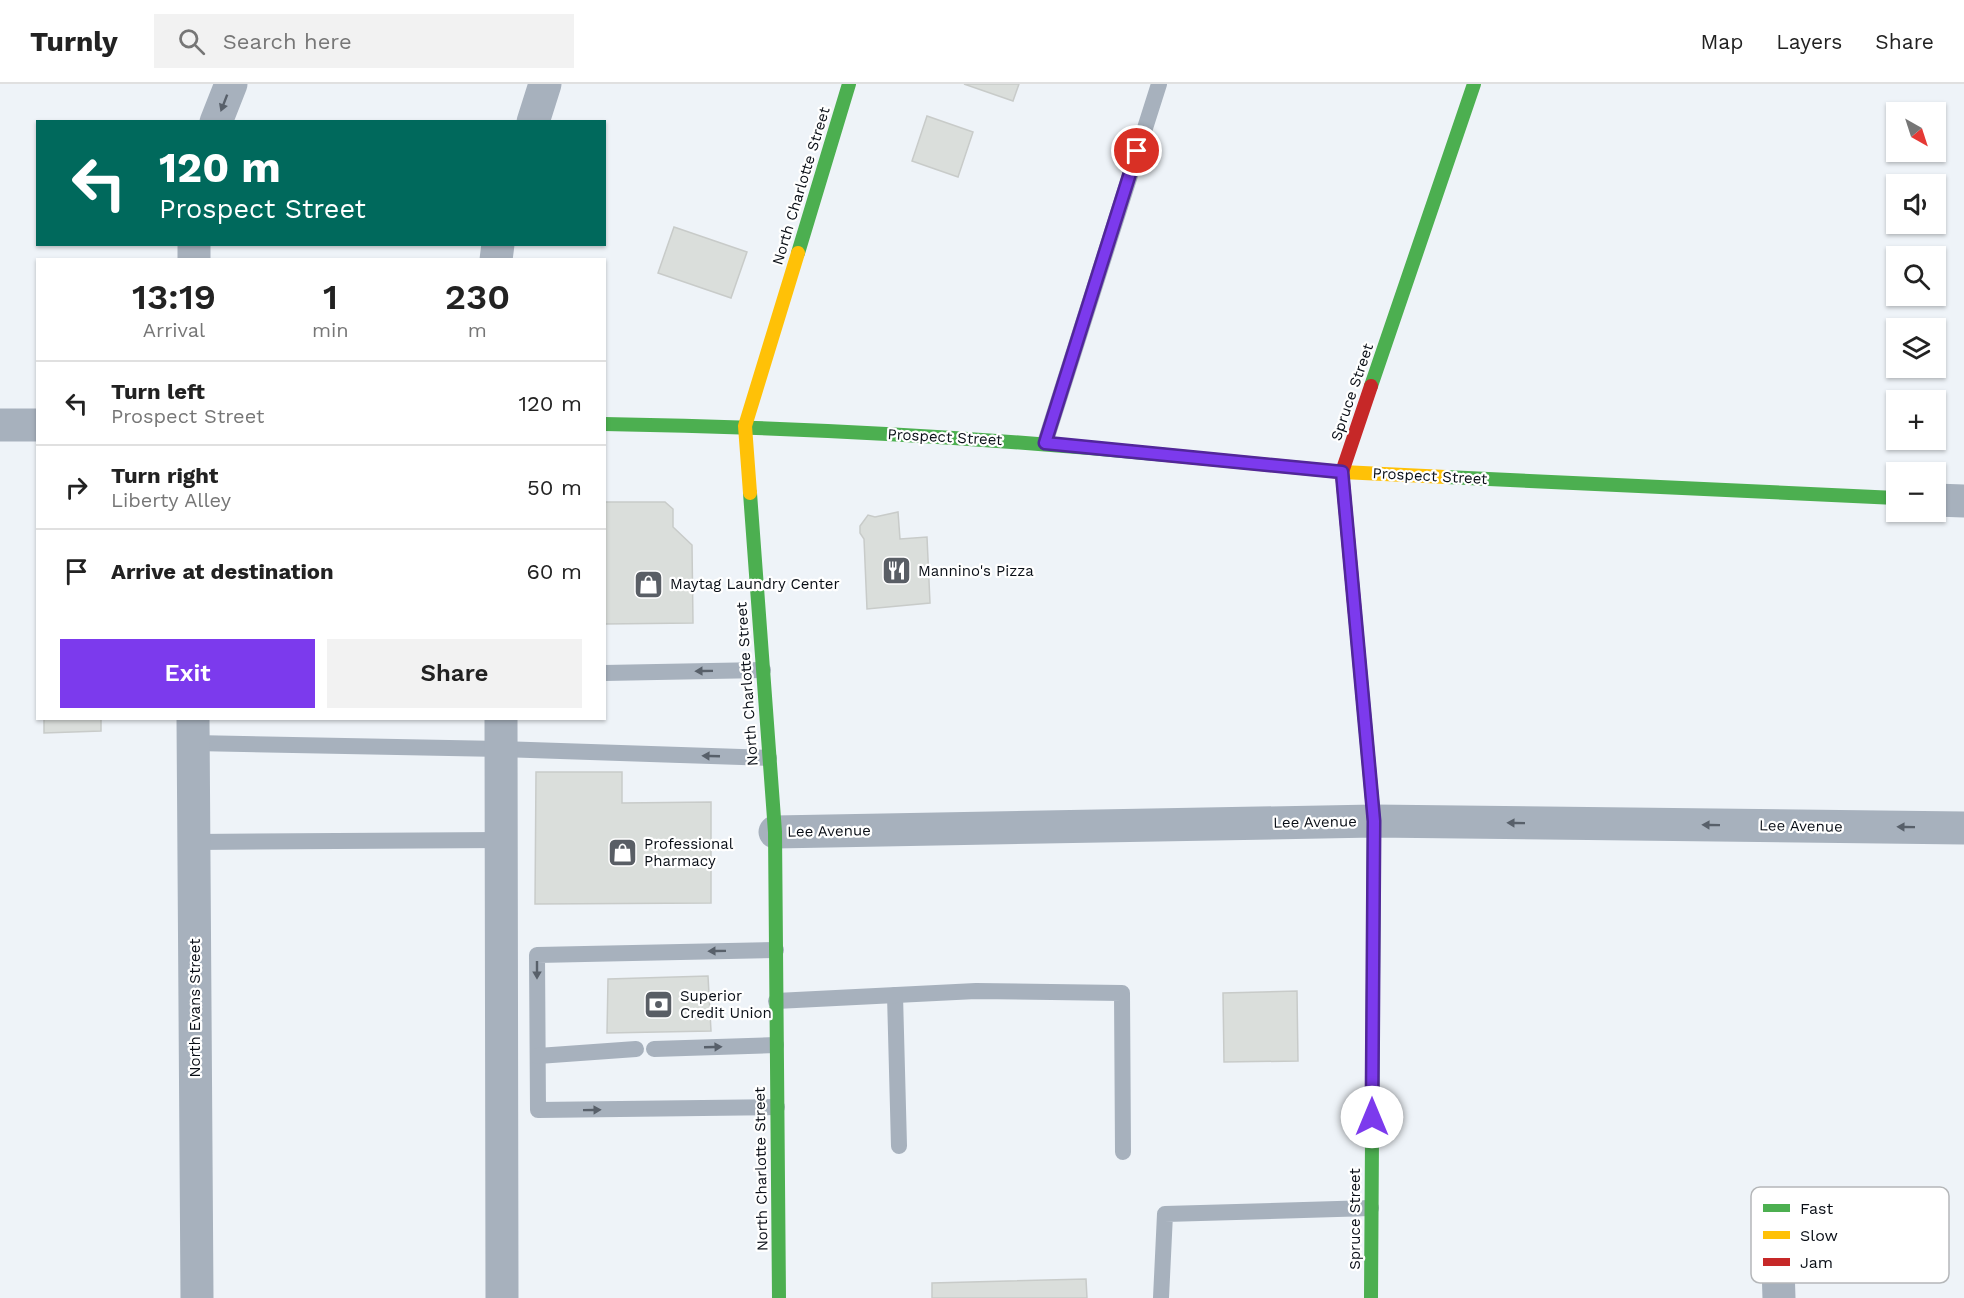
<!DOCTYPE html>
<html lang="en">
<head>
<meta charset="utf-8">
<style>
  :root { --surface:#fff; --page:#f2f2f2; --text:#222; --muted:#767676; --line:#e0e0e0; --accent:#7c3aed }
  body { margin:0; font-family:"Work Sans",sans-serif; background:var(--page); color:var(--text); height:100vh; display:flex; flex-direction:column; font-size:22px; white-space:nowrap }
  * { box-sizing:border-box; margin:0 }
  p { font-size:20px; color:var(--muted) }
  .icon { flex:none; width:33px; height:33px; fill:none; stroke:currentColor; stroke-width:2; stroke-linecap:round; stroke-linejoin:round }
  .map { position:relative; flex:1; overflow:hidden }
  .side { position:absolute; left:36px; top:174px; width:570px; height:462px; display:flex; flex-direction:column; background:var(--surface); border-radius:0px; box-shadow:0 2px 4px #0004 }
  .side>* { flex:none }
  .hud { position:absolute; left:36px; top:36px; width:570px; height:126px; border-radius:0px; box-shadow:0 2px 4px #0004; background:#00695c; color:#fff; overflow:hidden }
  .needle { width:39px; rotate:141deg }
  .controls { position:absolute; left:1886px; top:18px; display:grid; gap:12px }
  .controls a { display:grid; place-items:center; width:60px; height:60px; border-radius:0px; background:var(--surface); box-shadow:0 2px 4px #0004; font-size:30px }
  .pin { position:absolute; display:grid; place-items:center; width:51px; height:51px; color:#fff; margin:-26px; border:3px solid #fff; border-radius:50%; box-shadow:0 2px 6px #0007 }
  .me { position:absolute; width:66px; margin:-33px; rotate:0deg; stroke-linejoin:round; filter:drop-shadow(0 0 4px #0008) }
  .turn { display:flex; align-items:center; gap:21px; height:126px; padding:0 24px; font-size:27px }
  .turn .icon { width:78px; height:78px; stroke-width:2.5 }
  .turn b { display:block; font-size:42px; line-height:51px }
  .eta { display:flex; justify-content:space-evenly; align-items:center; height:102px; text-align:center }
  .eta b { font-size:36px; font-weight:600; line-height:42px }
  .cta { display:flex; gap:12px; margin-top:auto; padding:12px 24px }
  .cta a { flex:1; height:69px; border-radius:0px; background:var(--accent); color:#fff; font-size:24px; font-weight:600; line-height:69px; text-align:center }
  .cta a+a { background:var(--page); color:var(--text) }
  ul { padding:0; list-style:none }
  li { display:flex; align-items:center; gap:18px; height:84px; padding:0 24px; border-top:2px solid var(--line) }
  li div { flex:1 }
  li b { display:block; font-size:22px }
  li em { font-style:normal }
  header { display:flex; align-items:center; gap:36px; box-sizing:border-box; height:84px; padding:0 30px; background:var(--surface); border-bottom:2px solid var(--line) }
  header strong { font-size:28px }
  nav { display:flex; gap:33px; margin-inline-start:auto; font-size:21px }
  .search { width:420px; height:54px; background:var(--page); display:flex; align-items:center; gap:15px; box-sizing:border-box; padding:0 21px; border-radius:0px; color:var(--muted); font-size:22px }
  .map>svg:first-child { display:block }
</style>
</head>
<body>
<header>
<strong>Turnly</strong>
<div class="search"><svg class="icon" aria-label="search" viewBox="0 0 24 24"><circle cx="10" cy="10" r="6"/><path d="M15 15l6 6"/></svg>Search here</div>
<nav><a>Map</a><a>Layers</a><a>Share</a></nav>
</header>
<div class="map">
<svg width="1964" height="1214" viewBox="0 0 1964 1214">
  <rect width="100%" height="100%" fill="#eef3f8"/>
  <g fill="#dadedb" stroke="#c8cbc9" stroke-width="1.5">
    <polygon points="964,0 1019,0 1013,17"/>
    <polygon points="927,32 973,48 958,93 912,77"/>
    <polygon points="674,143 747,168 731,214 658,189"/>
    <polygon points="604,418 665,418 673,425 673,443 692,461 693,539 604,540"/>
    <polygon points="898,428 900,455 927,453 930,519 867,525 864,455 860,449 860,442 868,431 875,433"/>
    <polygon points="44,634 101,634 101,647 44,649"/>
    <polygon points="536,688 622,688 622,719 711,718 711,819 535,820"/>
    <polygon points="708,892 711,947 607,949 608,895"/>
    <polygon points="1297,907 1298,977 1224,978 1223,909"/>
    <polygon points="1086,1195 1087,1214 932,1214 932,1199"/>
  </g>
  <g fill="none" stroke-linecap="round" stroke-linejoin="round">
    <g stroke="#a7b1bd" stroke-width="16">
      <polyline points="1045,359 1159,0"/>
      <polyline points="604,589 763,586"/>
      <polyline points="194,659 501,665 769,674"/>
      <polyline points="194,758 501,756"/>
      <polyline points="776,866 537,871 538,1026 777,1023"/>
      <polyline points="895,911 899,1062"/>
      <polyline points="776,917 976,907 1122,909 1123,1068"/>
      <polyline points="654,965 776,961"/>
      <polyline points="538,972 636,965"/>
      <polyline points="1161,1214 1165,1130 1371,1124"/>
    </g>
    <g stroke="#a7b1bd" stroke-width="33">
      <polyline points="216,38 231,0"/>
      <polyline points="533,38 545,0"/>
      <polyline points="194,176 194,160"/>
      <polyline points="496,176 498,160"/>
      <polyline points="0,341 38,341"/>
      <polyline points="1935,416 1964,417"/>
      <polyline points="193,634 197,1214"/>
      <polyline points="501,634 502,1214"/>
      <polyline points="775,748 1374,737 1964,744"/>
      <polyline points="1777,1151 1779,1214"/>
    </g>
    <g stroke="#4caf50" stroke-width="14">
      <polyline points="798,169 849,0"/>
      <polyline points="1371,302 1474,0"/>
      <path d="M 604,340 C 792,343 979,353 1166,371"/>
      <polyline points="1446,393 1896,414"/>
      <polyline points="750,409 775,748 779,1214"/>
      <polyline points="1355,530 1374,737 1371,1214"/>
    </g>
    <g stroke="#ffc107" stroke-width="14">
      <polyline points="1166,371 1342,388 1446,393"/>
      <polyline points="750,409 745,342 798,169"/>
    </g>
    <polyline stroke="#c62828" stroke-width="14" points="1355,530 1342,388 1371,302"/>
  </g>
  <defs><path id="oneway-solid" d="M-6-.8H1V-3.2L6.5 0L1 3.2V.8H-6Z" transform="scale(1.5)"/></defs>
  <g fill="#58606a">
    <use href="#oneway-solid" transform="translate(224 19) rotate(111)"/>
    <use href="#oneway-solid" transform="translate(704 587) rotate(179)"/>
    <use href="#oneway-solid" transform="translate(711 672) rotate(-178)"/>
    <use href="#oneway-solid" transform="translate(1516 739) rotate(-179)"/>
    <use href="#oneway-solid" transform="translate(1711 741) rotate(-179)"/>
    <use href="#oneway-solid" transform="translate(1906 743) rotate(-179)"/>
    <use href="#oneway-solid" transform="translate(717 867) rotate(179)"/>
    <use href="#oneway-solid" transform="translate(537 886) rotate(90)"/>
    <use href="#oneway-solid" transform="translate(713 963) rotate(-2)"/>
    <use href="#oneway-solid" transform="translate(592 1026) rotate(-1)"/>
  </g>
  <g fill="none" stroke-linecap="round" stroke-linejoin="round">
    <defs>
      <polyline id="route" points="1137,67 1045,359 1342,388 1374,737 1372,1033"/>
    </defs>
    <use href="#route" stroke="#51269a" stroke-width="15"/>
    <use href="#route" stroke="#7c3aed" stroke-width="10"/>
  </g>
  <defs>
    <symbol id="restaurant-square" viewBox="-11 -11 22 22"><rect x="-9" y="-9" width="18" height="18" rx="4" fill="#595e65" stroke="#fff"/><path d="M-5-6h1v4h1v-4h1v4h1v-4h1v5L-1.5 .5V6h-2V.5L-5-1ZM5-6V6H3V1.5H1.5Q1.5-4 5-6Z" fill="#fff"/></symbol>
    <symbol id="shop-square" viewBox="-11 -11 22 22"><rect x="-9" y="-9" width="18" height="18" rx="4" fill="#595e65" stroke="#fff"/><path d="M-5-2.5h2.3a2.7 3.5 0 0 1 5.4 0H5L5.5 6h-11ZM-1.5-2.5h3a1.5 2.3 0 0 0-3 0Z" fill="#fff"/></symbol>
    <symbol id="bank-square" viewBox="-11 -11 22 22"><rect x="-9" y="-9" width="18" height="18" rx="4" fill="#595e65" stroke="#fff"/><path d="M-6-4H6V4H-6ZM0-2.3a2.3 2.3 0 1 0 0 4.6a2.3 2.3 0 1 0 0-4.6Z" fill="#fff"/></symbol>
  </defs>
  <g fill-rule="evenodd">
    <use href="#restaurant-square" x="880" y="470" width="33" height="33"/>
    <use href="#shop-square" x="632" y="484" width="33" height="33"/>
    <use href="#shop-square" x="606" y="752" width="33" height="33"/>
    <use href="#bank-square" x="642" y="904" width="33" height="33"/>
  </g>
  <g text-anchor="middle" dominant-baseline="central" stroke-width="4.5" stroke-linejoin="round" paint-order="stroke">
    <g font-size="15" fill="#090e16" stroke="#fff">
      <text transform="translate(801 102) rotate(-73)">North Charlotte Street</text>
      <text transform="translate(1352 308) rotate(-71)">Spruce Street</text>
      <text transform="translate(945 353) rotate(3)">Prospect Street</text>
      <text transform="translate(1430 392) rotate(3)">Prospect Street</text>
      <text transform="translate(747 600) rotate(-94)">North Charlotte Street</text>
      <text transform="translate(1315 738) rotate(-1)">Lee Avenue</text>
      <text transform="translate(1801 742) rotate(1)">Lee Avenue</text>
      <text transform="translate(829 747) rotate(-1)">Lee Avenue</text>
      <text transform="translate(195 924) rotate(-90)">North Evans Street</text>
      <text transform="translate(761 1085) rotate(-91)">North Charlotte Street</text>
      <text transform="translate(1355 1135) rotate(-90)">Spruce Street</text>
    </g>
    <g font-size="15" fill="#090e16" stroke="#fff" text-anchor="start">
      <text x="918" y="487">Mannino's Pizza</text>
      <text x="670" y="500">Maytag Laundry Center</text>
      <text x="644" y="760">Professional<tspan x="644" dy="17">Pharmacy</tspan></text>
      <text x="680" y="912">Superior<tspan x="680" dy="17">Credit Union</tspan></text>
    </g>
  </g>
  <rect x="1751" y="1103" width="198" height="96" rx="9" fill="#fff" stroke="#b5b7b9" stroke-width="1.5"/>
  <rect x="1763" y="1120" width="27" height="8" fill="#4caf50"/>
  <rect x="1763" y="1147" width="27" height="8" fill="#ffc107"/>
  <rect x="1763" y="1174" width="27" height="8" fill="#c62828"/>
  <g font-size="16" fill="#090e16">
    <text x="1800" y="1130">Fast</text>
    <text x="1800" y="1157">Slow</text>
    <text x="1800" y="1184">Jam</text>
  </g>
</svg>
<div class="controls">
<a><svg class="needle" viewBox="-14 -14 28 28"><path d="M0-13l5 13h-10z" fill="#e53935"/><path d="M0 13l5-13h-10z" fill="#767676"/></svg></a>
<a><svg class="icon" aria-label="sound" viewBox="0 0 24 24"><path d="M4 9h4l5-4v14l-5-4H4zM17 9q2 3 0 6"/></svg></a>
<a><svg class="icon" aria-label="search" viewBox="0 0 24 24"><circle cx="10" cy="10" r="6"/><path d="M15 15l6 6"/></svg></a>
<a><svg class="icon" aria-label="layers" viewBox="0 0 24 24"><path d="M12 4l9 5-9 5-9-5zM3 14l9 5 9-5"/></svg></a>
<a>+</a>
<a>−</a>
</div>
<div class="pin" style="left:1137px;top:67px;background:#d93025"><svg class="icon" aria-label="arrive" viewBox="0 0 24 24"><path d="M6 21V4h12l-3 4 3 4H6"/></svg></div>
<svg class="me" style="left:1372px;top:1033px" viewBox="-20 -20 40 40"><circle r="19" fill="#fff"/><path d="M0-13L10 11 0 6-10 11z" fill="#7c3aed"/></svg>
<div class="hud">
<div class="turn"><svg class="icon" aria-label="left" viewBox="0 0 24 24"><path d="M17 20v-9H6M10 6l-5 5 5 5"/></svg><div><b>120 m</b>Prospect Street</div></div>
</div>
<section class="side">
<div class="eta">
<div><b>13:19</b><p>Arrival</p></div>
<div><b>1</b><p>min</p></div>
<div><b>230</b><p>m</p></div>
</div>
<ul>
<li><svg class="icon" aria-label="left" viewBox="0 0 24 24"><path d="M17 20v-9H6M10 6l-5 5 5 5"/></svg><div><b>Turn left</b><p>Prospect Street</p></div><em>120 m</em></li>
<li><svg class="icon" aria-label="right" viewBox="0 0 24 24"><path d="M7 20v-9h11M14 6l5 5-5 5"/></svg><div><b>Turn right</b><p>Liberty Alley</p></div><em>50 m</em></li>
<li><svg class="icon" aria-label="arrive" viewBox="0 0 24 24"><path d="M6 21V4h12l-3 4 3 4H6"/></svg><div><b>Arrive at destination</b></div><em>60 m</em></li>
</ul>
<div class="cta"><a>Exit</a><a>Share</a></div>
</section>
</div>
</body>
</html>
